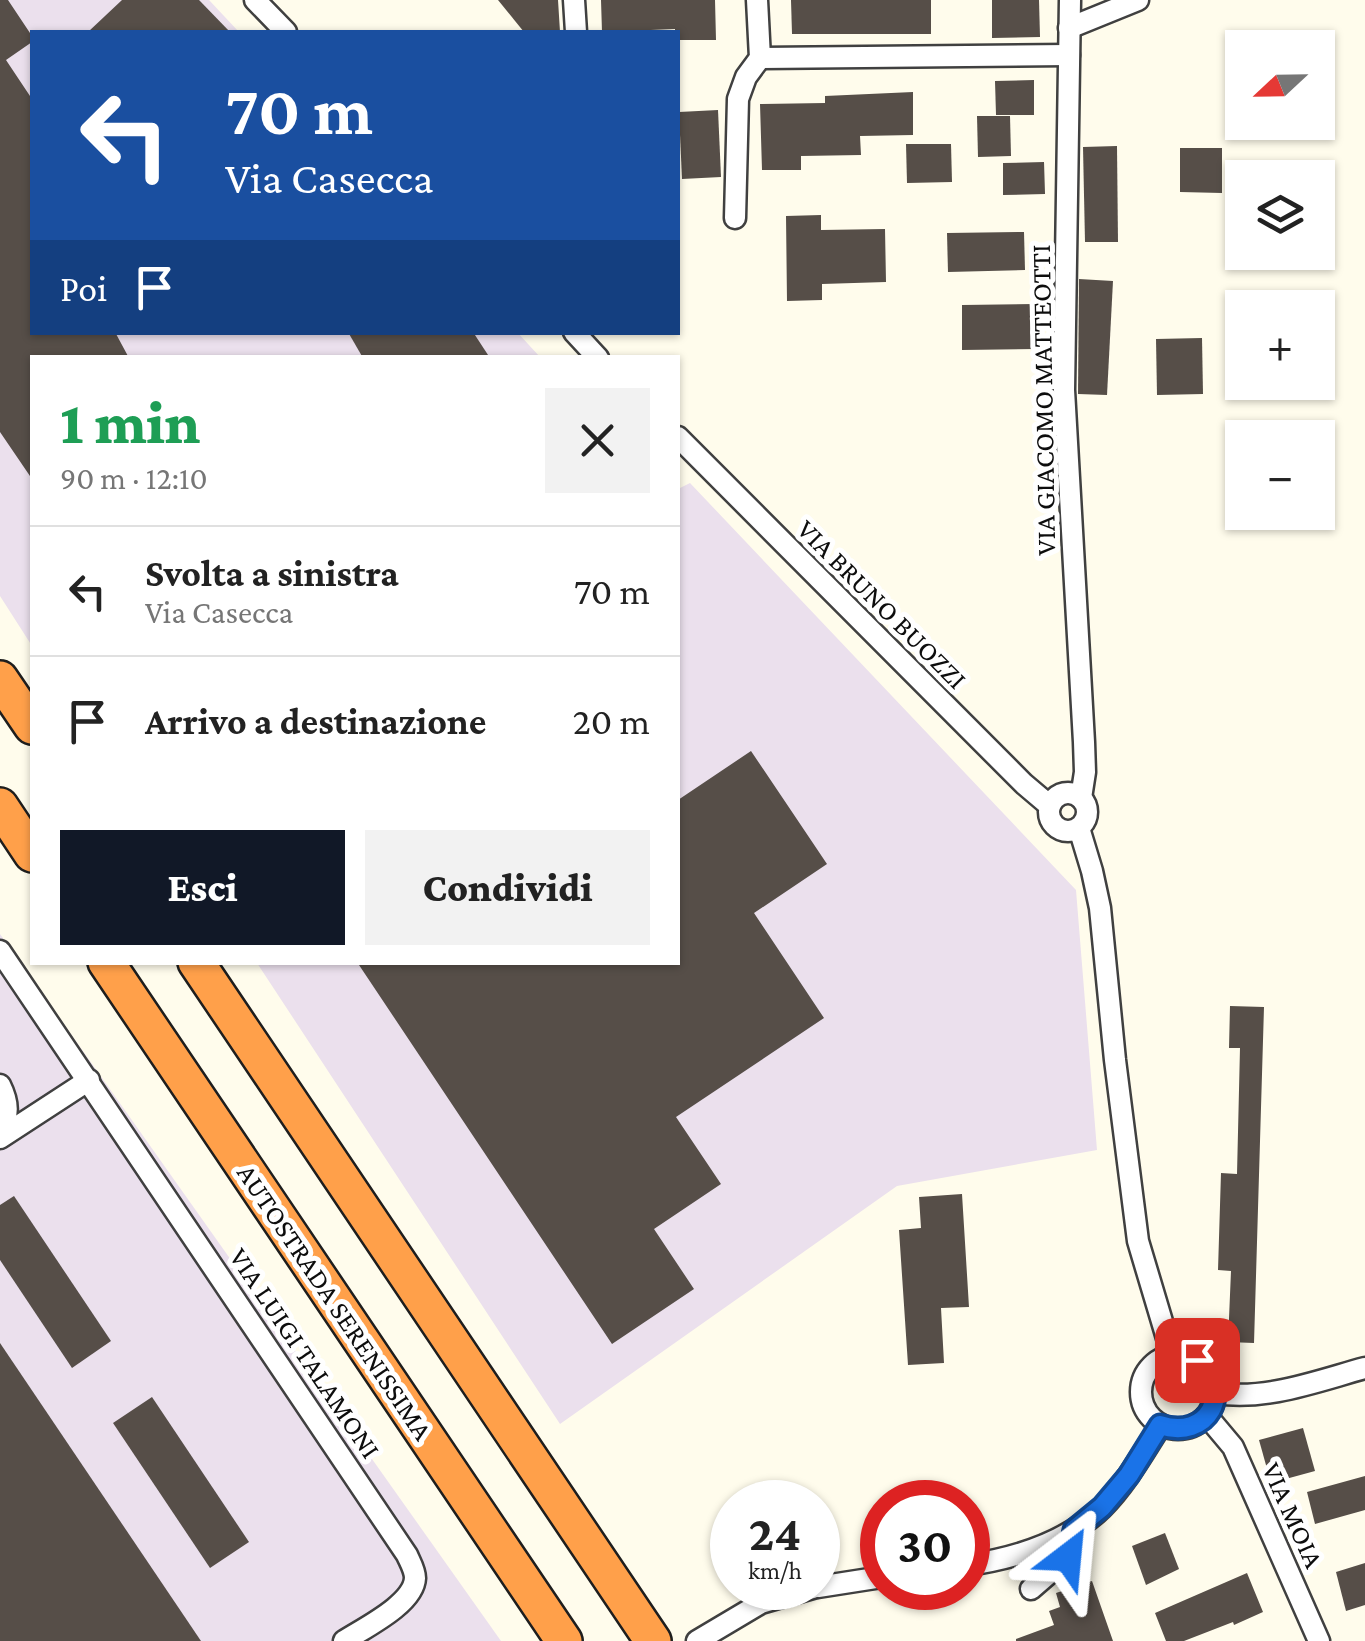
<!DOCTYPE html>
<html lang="it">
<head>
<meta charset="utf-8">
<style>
  :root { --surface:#fff; --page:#f2f2f2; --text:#222; --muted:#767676; --line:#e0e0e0; --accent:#111827 }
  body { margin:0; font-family:"Crimson Pro",serif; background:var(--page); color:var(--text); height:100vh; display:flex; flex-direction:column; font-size:38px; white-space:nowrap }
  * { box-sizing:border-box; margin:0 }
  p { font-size:32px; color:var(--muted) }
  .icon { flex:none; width:55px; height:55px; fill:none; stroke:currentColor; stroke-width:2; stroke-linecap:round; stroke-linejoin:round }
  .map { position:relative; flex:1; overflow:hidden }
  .details { position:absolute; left:30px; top:355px; width:650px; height:610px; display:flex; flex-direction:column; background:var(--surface); border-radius:0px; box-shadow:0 2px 8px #0004 }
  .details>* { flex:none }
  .hud { position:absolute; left:30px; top:30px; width:650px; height:305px; border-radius:0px; box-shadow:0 2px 8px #0004; background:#1a4fa0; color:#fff; overflow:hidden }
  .needle { width:65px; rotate:248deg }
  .controls { position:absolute; left:1225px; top:30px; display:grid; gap:20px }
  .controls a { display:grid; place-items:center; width:110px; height:110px; border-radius:0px; background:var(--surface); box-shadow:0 2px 8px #0004; font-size:50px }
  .speed { position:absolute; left:710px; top:1480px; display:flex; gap:20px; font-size:50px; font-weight:700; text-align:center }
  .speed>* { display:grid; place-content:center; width:130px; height:130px; border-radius:50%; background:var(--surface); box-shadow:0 2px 8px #0004; line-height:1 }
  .speed small { font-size:25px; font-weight:400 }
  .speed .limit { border:15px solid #d22; background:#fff; color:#111 }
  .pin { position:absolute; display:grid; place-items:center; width:85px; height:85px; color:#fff; margin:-42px; border-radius:20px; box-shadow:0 5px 15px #0006 }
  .me { position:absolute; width:110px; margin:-55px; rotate:29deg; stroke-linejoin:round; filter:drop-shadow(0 0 8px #0008) }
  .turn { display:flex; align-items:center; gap:35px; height:210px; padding:0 30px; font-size:45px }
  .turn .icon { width:130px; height:130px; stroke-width:2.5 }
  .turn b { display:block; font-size:70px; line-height:85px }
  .then { display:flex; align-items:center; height:95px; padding:0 30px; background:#0003; gap:20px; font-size:38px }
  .round { display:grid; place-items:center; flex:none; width:105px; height:105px; border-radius:0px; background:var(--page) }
  .summary { display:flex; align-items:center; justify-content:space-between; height:170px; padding:0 30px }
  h1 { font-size:60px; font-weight:800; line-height:75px; color:#1e9e55 }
  .cta { display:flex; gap:20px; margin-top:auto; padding:20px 30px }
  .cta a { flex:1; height:115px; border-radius:0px; background:var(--accent); color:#fff; font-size:40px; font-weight:800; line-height:115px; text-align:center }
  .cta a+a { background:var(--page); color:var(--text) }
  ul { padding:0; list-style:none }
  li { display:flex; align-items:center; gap:30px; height:130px; padding:0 30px; border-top:2px solid var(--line) }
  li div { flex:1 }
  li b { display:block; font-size:38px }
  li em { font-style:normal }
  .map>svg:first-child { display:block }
</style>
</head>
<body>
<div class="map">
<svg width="1365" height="1641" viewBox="0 0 1365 1641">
  <rect width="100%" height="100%" fill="#fffcec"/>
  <g fill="#ebe0ed">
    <polygon points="0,0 209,0 239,32 32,32 32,332 517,332 540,357 32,358 32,646 0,596"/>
    <polygon points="690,483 1076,890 1097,1150 897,1186 560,1424 257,963 678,962 678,489"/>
    <polygon points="0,934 501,1641 0,1641"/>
  </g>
  <g fill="#564e48">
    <polygon points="0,0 8,0 32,36 32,42 6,60 32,99 32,332 115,332 129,358 32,358 32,479 0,432"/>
    <polygon points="122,0 199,0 230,32 88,32"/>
    <polygon points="498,0 558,0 560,32 524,32"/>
    <polygon points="601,0 715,0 716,40 678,40 678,32 675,32 675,29 602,32"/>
    <polygon points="791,0 931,0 931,34 792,34"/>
    <polygon points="992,0 1039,0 1040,37 992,38"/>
    <polygon points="1034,80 1034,115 996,115 995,81"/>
    <polygon points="913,92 913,135 860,136 861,155 801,156 801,170 762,170 760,104 825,103 825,96"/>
    <polygon points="718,110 721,177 682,179 679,112"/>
    <polygon points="977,116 1010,116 1011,156 978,157"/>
    <polygon points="906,144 951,144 952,182 907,183"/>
    <polygon points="1117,146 1118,242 1085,242 1083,147"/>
    <polygon points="1180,148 1222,148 1222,193 1180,192"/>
    <polygon points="1044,162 1045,194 1003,195 1003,163"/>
    <polygon points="821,215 821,230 885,229 886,282 822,284 822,300 787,301 786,216"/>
    <polygon points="1024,232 1025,270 948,272 947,233"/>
    <polygon points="1079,279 1113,281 1107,395 1078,394"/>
    <polygon points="1034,304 1035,349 962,350 962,305"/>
    <polygon points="348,332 473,332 490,358 363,358"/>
    <polygon points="1202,338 1203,394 1157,395 1156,339"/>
    <polygon points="751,751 827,864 754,913 824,1018 676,1117 721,1184 654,1229 694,1289 612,1344 357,962 678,962 678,800"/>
    <polygon points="1230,1006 1264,1007 1254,1343 1228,1342 1231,1271 1218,1270 1221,1173 1237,1174 1240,1048 1229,1048"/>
    <polygon points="962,1194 969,1307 941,1308 944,1363 908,1365 899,1230 921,1228 919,1197"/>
    <polygon points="14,1196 111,1341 72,1368 0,1260 0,1205"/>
    <polygon points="0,1343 201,1641 0,1641"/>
    <polygon points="152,1397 249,1542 210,1568 113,1423"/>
    <polygon points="1303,1428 1315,1471 1271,1483 1259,1440"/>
    <polygon points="1365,1476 1365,1510 1315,1524 1307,1492"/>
    <polygon points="1165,1533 1179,1569 1146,1585 1132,1546"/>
    <polygon points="1365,1563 1365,1605 1346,1611 1336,1572"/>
    <polygon points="1247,1573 1263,1612 1234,1625 1233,1622 1184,1641 1166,1641 1155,1613"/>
    <polygon points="1092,1581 1113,1641 1016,1641 1016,1639 1054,1625 1049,1611 1060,1607 1056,1593"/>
  </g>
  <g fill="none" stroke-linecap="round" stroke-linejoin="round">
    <defs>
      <g id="minor">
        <polyline points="255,0 286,32"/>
        <polyline points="574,0 576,32"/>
        <polyline points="1070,0 1064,390 1084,742 1085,772 1081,798"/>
        <polyline points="1069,28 1138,0"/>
        <polyline points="760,58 1069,55"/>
        <polyline points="735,218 738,99 746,77 760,58 757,0"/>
        <polyline points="574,332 598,358"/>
        <polyline points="678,437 1024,784 1050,806"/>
        <circle cx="1068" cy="812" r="19"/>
        <polyline points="1079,828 1092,871 1100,908 1115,1060 1138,1241 1172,1355"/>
        <path d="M 0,951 L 407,1555 C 410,1562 415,1570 415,1578 C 414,1604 364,1628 344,1641"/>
        <path d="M 0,1085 C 9,1103 9,1115 0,1133"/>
        <polyline points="0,1138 89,1080"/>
        <circle cx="1178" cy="1392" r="37"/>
        <path d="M 1216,1393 C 1266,1401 1317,1381 1365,1368"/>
        <polyline points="1207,1416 1233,1447 1319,1641"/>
        <path d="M 968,1565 C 1016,1558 1066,1543 1102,1508 C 1126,1484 1143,1453 1161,1425"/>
        <polyline points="818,1587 882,1577"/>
        <polyline points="1031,1589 1068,1557 1074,1530"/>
        <polyline points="697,1641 761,1603 813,1588"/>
      </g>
      <g id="motorway">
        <polyline points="0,679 32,726"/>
        <polyline points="0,806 32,854"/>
        <polyline points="106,962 564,1641"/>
        <polyline points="196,962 653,1641"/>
      </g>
    </defs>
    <use href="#minor" stroke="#404040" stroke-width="25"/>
    <use href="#motorway" stroke="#1e1e1e" stroke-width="40"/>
    <use href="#minor" stroke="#fff" stroke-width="20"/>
    <use href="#motorway" stroke="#ffa04a" stroke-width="35"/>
  </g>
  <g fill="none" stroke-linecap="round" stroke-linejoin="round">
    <defs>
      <path id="route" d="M 1068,1557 L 1074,1530 L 1102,1507 L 1129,1475 L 1160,1425 C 1208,1441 1235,1391 1197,1360"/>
    </defs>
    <use href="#route" stroke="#114b97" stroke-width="25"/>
    <use href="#route" stroke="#1a73e8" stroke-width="18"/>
  </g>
  <g text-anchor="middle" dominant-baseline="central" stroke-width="10" stroke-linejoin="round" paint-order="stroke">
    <g font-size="28" fill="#0d0d0d" stroke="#fff">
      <text transform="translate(1043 400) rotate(-91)">VIA GIACOMO MATTEOTTI</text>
      <text transform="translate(882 604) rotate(45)">VIA BRUNO BUOZZI</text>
      <text transform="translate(335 1302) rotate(56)">AUTOSTRADA SERENISSIMA</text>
      <text transform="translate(305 1353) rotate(56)">VIA LUIGI TALAMONI</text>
      <text transform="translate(1293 1515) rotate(66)">VIA MOIA</text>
    </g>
  </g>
</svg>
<div class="controls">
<a><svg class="needle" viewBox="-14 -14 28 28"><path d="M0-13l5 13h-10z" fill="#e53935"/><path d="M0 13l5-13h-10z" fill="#767676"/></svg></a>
<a><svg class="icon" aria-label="layers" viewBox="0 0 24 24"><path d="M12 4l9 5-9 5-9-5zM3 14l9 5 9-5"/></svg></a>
<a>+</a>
<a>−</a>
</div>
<div class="speed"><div>24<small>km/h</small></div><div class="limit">30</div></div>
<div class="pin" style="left:1197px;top:1360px;background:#d93025"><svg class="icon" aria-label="arrive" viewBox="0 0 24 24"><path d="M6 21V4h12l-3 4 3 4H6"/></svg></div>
<svg class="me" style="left:1068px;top:1557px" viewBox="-20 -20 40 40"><path d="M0-17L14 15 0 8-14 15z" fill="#1a73e8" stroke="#fff" stroke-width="4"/></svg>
<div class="hud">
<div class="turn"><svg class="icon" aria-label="left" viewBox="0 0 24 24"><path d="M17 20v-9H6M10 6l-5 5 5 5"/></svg><div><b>70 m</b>Via Casecca</div></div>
<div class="then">Poi<svg class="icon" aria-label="arrive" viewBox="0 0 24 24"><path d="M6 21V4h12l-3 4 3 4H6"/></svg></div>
</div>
<section class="details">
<div class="summary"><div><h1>1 min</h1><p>90 m · 12:10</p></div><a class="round"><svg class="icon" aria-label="close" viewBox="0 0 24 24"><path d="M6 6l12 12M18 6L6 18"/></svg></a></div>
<ul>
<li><svg class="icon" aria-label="left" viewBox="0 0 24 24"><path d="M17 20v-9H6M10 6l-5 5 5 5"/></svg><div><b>Svolta a sinistra</b><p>Via Casecca</p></div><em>70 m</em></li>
<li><svg class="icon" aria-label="arrive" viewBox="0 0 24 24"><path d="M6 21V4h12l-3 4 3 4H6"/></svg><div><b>Arrivo a destinazione</b></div><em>20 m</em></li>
</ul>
<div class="cta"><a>Esci</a><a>Condividi</a></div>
</section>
</div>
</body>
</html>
